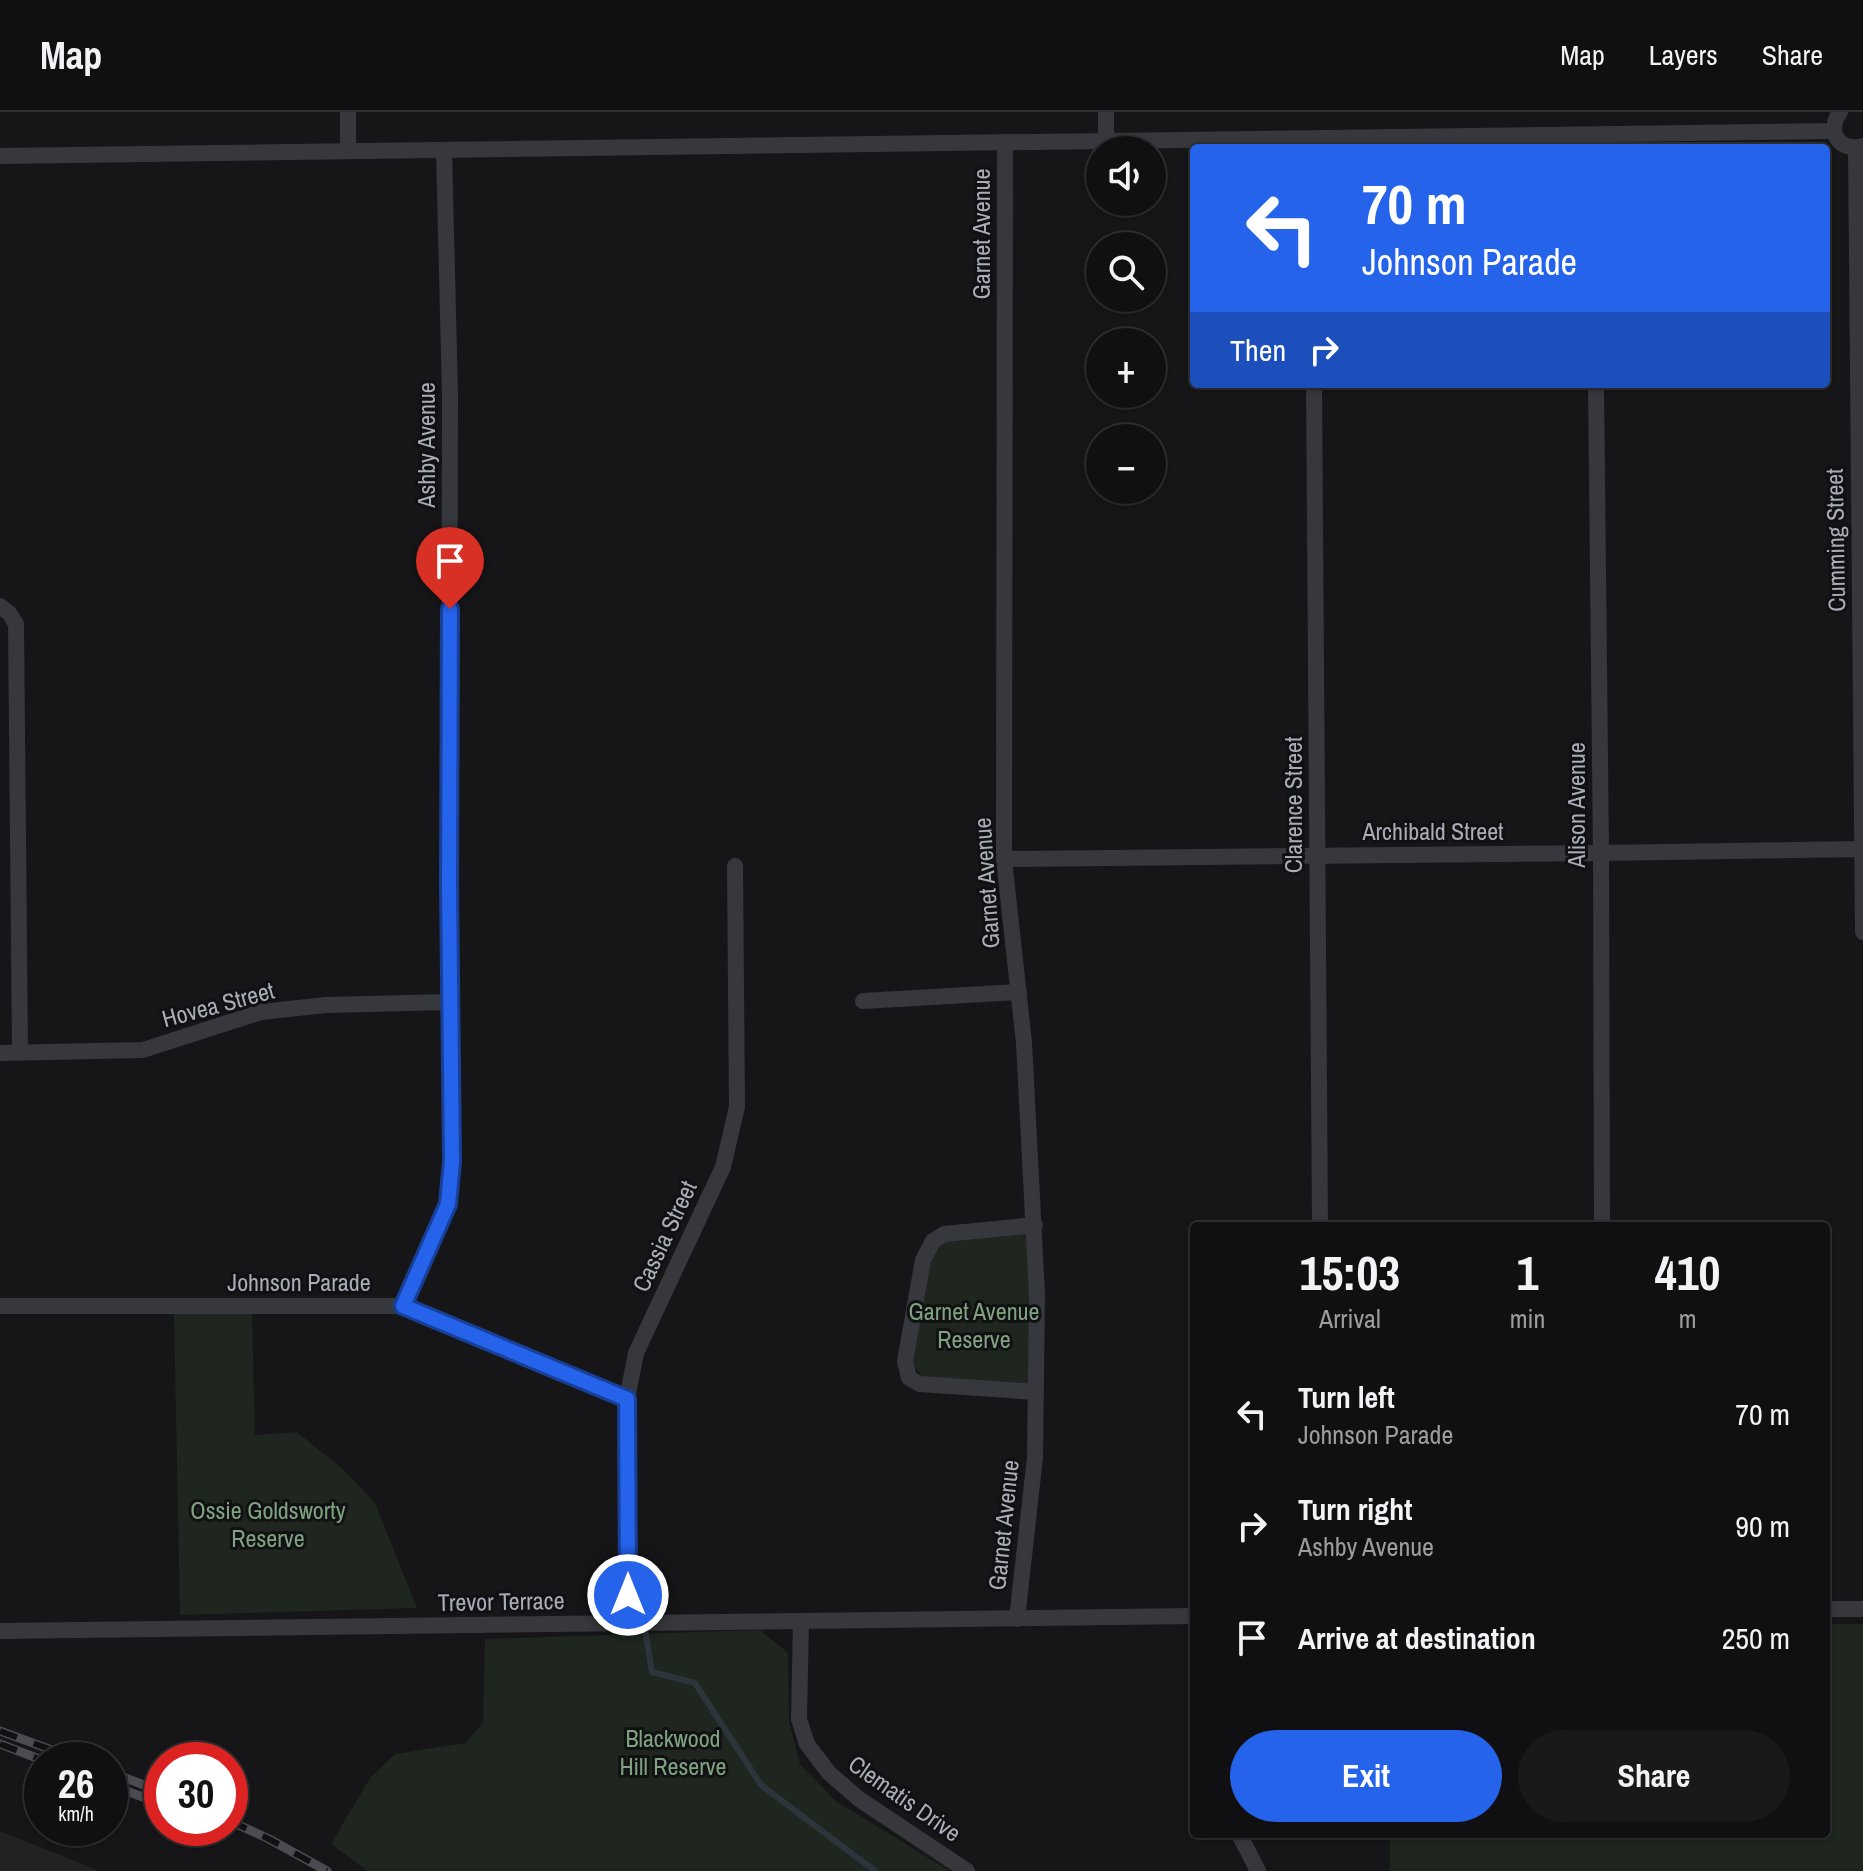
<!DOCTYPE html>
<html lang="en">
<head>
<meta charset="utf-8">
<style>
  :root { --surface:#101012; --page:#19191b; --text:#f1f3f6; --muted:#9c9d9f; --line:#303032; --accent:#2563eb }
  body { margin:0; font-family:"Archivo Narrow",sans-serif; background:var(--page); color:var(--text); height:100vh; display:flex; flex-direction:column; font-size:30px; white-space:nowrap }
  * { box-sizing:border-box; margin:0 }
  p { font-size:26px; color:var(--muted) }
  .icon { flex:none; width:44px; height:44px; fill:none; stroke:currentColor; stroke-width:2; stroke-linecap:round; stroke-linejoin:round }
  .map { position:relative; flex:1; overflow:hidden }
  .details { position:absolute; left:1190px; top:1110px; width:640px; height:616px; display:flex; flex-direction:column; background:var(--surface); border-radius:8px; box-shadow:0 2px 6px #0004,0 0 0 2px var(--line) }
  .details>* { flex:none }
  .hud { position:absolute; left:1190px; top:32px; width:640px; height:244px; border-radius:8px; box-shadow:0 2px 6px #0004,0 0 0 2px var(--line); background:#2563eb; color:#fff; overflow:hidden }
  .controls { position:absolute; left:1086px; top:24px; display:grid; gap:16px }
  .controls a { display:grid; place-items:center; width:80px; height:80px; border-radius:50%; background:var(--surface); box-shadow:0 2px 6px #0004,0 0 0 2px var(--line); font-size:40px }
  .speed { position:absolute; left:24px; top:1630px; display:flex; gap:16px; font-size:40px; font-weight:700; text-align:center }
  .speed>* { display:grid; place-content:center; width:104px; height:104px; border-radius:50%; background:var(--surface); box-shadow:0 2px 6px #0004,0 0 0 2px var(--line); line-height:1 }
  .speed small { font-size:20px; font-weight:400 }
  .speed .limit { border:12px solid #d22; background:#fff; color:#111 }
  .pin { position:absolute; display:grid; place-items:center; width:68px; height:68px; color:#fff; margin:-82px -34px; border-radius:50% 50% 50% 0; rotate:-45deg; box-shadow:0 0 8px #0007 }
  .pin .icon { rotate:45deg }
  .me { position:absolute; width:88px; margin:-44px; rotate:0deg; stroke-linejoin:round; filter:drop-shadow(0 0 6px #0008) }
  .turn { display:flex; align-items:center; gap:28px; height:168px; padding:0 40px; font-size:36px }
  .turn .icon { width:104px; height:104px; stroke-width:2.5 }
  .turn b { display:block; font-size:56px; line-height:68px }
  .then { display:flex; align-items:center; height:76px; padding:0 40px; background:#0003; gap:16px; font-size:30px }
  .eta { display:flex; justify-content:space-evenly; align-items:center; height:136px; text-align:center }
  .eta b { font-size:48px; font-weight:700; line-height:56px }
  .button { display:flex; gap:16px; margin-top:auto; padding:16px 40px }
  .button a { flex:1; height:92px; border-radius:48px; background:var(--accent); color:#fff; font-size:32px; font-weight:700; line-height:92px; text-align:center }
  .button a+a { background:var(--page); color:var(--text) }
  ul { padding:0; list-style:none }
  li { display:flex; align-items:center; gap:24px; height:112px; padding:0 40px }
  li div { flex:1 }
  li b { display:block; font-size:30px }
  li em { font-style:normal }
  header { display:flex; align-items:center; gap:48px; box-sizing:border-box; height:112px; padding:0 40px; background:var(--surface); border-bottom:2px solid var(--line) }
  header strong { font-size:38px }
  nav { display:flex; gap:44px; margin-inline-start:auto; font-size:28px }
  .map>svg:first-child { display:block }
</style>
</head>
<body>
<header>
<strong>Map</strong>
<nav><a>Map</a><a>Layers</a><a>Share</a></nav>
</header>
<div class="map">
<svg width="1863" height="1759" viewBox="0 0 1863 1759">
  <rect width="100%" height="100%" fill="#161618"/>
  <polygon fill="#222225" points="0,1719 100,1759 0,1759"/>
  <g fill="#1e261f">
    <polygon points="1030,1120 1031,1275 924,1266 910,1249 929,1151 937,1133 948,1125"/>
    <polygon points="174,1200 252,1201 255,1323 297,1320 344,1358 375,1391 417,1496 180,1503"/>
    <polygon points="1826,1512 1863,1512 1863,1759 1390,1759 1390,1722 1826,1722"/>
    <polygon points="760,1518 788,1541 789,1610 800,1652 837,1690 950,1759 367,1759 331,1732 370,1666 395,1642 465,1631 483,1611 485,1527"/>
  </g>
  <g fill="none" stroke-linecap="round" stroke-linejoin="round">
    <polyline stroke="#2c353c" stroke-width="6" points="644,1511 652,1560 695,1571 761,1673 875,1759"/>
    <g stroke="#37383d" stroke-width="16">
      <polyline points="348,0 348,39"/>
      <polyline points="1106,0 1106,29"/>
      <path d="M 1840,0 C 1826,20 1839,40 1863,34"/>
      <polyline points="1005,30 1004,747 1024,931 1037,1182 1035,1345 1017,1507"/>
      <polyline points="1856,36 1863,820"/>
      <polyline points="0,44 1834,19"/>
      <polyline points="1314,272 1320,1114"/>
      <polyline points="1596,272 1601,741 1602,1114"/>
      <polyline points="0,494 9,501 16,512 20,940"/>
      <polyline points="1004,747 1601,741 1862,737"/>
      <polyline points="863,889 1019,880"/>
      <polyline points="0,941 143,938 261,900 326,893 450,890"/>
      <polyline points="1035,1113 944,1122 933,1129 923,1148 905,1249 909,1266 920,1272 1036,1280"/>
      <polyline points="0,1194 403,1194 627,1287"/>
      <polyline points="403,1194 448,1092 452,1049 449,773 450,283 444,38"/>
      <polyline points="1826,1497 1863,1497"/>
      <polyline points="801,1509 799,1607 807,1632 829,1661 859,1687 967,1759"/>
      <polyline points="628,1512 627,1287 636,1241 723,1055 737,995 735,754"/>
      <polyline points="0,1519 1194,1504"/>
      <polyline points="1239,1722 1258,1759"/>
    </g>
    <defs>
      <g id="rail">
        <polyline points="0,1619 79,1648"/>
        <polyline points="0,1632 42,1648"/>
        <polyline points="110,1660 162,1680"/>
        <polyline points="110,1673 162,1692"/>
        <polyline points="230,1709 269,1727 327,1759"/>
      </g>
    </defs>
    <use href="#rail" stroke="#4a4c52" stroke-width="9"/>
    <use href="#rail" stroke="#111113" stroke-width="6" stroke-dasharray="18" stroke-linecap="butt"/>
  </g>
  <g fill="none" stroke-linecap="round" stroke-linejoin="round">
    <defs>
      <polyline id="route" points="450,497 449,773 452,1049 448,1092 403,1194 627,1287 628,1483"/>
    </defs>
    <use href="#route" stroke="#184099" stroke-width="20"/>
    <use href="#route" stroke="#2563eb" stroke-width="14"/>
  </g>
  <g text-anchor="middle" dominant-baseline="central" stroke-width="6" stroke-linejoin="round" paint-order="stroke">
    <g font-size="24" fill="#a8adb8" stroke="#111113">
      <text transform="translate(981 122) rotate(-90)">Garnet Avenue</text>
      <text transform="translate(426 333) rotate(-90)">Ashby Avenue</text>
      <text transform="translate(1835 428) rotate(-91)">Cumming Street</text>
      <text transform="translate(1293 693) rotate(-90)">Clarence Street</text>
      <text transform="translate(1576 693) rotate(-90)">Alison Avenue</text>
      <text x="1433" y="719">Archibald Street</text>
      <text transform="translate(986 771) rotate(-94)">Garnet Avenue</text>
      <text transform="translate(218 892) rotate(-15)">Hovea Street</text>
      <text transform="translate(664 1124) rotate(-65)">Cassia Street</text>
      <text x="299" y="1170">Johnson Parade</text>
      <text transform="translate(1003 1413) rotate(-84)">Garnet Avenue</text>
      <text transform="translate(501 1489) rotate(-1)">Trevor Terrace</text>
      <text transform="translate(905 1686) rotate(35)">Clematis Drive</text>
    </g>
    <g font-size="24" fill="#7fa381" stroke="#111113">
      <text x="974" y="1199">Garnet Avenue<tspan x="974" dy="28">Reserve</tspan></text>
      <text x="268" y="1398">Ossie Goldsworty<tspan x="268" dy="28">Reserve</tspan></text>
      <text x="673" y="1626">Blackwood<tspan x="673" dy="28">Hill Reserve</tspan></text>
    </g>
  </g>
</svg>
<div class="controls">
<a><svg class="icon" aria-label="sound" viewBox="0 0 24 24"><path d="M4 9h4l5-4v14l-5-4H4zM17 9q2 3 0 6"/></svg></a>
<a><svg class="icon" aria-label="search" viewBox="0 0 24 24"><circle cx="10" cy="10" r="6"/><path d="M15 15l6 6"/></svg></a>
<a>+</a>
<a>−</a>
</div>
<div class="speed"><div>26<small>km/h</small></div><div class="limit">30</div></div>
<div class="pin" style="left:450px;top:497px;background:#d93025"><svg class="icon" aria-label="arrive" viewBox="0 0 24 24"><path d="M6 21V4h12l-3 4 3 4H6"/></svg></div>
<svg class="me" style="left:628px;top:1483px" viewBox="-20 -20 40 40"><circle r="17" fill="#2563eb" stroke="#fff" stroke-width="3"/><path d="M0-11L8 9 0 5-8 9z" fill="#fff"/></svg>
<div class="hud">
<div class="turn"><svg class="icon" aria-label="left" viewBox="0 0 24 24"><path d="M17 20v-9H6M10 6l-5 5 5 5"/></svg><div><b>70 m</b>Johnson Parade</div></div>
<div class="then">Then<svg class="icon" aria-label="right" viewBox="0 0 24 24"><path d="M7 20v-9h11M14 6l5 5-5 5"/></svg></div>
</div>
<section class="details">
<div class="eta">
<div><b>15:03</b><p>Arrival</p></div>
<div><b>1</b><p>min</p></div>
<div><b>410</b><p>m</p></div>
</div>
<ul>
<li><svg class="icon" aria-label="left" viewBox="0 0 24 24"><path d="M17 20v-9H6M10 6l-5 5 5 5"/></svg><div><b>Turn left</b><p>Johnson Parade</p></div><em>70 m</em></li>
<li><svg class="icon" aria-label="right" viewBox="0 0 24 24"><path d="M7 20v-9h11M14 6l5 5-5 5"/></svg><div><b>Turn right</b><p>Ashby Avenue</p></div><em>90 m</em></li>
<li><svg class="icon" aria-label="arrive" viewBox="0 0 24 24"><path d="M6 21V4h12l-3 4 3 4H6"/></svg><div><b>Arrive at destination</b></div><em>250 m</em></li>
</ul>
<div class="button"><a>Exit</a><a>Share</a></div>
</section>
</div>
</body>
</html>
